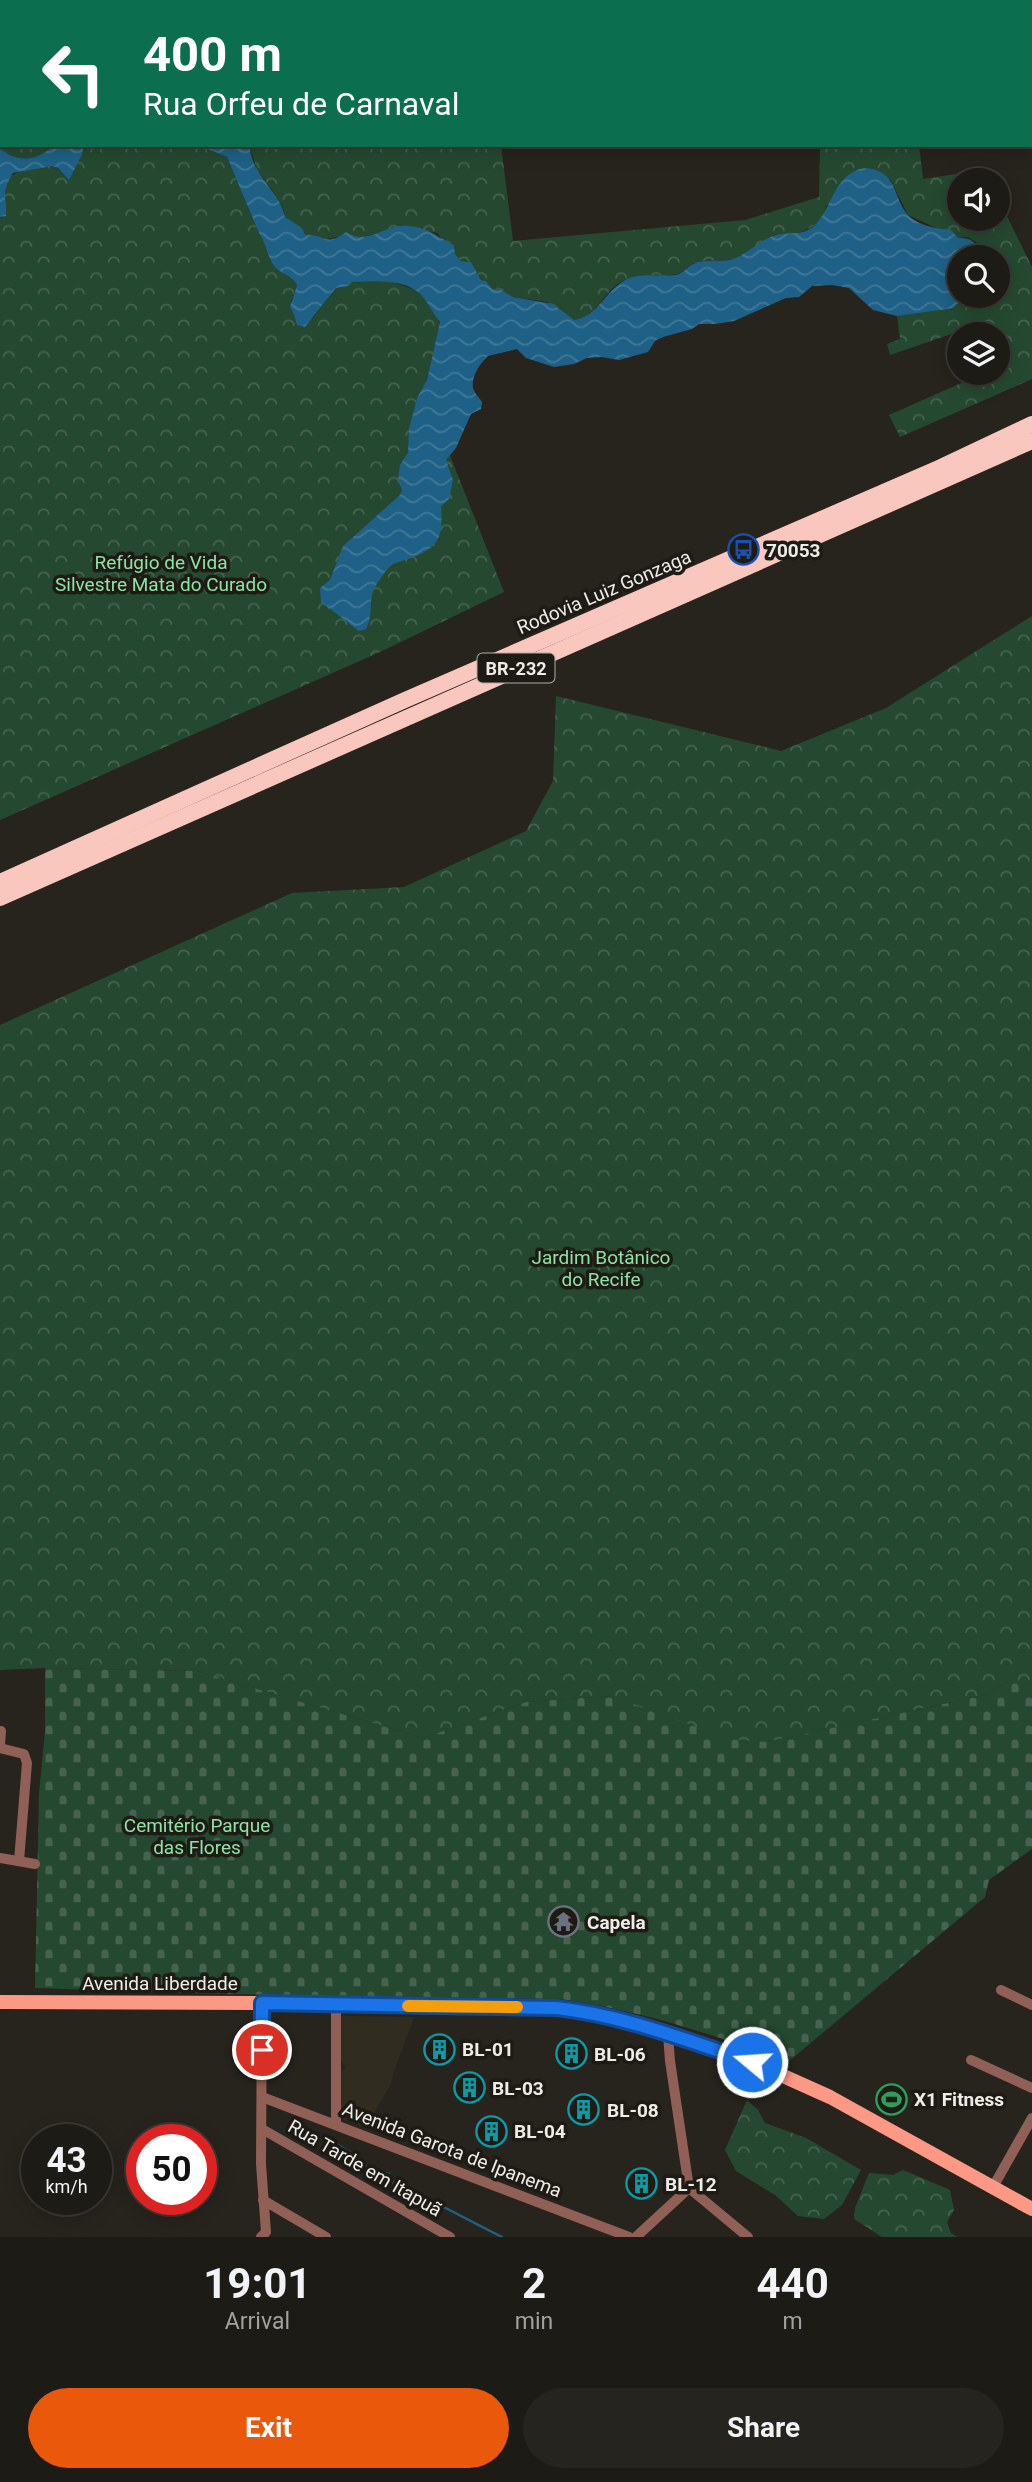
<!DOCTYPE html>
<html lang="en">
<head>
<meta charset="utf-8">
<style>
  :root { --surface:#1d1b16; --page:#25241f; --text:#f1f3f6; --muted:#a0a1a1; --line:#3b3935; --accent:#ea580c }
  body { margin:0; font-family:Roboto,sans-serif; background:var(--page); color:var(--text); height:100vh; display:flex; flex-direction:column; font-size:26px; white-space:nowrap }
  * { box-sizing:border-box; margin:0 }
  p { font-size:23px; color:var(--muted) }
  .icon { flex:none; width:38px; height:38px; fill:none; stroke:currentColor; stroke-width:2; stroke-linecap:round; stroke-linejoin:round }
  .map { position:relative; height:2237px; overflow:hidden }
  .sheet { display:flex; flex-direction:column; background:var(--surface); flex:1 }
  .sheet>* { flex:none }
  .banner { position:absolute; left:0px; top:0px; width:1032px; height:147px; box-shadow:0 4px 18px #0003,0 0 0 2px var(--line); background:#0b6e4f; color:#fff; overflow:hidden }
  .tools { position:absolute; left:947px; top:168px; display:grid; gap:14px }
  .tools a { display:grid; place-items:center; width:63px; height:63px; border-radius:50%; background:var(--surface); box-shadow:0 4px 18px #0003,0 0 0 2px var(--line); font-size:35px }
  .speed { position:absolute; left:21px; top:2124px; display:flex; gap:14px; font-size:35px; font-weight:700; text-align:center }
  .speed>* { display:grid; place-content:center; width:91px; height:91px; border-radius:50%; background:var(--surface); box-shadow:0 4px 18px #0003,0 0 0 2px var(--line); line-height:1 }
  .speed small { font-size:18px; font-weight:400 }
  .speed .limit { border:10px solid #d22; background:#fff; color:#111 }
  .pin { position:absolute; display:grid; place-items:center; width:60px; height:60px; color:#fff; margin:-30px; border:4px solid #fff; border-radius:50%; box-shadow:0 2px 7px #0007 }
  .me { position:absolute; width:77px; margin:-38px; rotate:288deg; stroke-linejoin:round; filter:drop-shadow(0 0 5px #0008) }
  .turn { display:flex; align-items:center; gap:24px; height:147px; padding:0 28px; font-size:32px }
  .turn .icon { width:91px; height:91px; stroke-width:2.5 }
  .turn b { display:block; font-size:49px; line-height:60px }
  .eta { display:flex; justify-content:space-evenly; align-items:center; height:119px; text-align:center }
  .eta b { font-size:42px; font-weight:700; line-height:49px }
  .primary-button { display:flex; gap:14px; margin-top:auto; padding:14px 28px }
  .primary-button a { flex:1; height:80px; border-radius:42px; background:var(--accent); color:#fff; font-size:28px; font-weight:700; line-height:80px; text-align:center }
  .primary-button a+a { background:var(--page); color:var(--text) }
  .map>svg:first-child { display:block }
</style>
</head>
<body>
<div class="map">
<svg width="1032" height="2237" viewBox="0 0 1032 2237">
  <defs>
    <pattern id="forest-crowns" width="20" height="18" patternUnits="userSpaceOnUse" patternTransform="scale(1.75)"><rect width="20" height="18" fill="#254930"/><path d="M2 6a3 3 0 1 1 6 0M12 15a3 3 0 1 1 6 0" fill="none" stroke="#45634e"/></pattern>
    <pattern id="cemetery-stones" width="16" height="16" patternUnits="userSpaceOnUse" patternTransform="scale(1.75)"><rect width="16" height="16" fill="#254930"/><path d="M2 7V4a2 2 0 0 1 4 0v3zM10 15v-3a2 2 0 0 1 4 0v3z" fill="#45634e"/></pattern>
    <pattern id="water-waves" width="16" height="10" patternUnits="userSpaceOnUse" patternTransform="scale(1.75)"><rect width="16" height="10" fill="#1f6186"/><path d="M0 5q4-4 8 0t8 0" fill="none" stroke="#407897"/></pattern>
  </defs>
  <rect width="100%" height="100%" fill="#27241e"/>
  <polygon fill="#312c20" points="341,2016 414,2017 393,2074 391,2084 365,2128 339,2118 340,2073 346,2067 340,2060"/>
  <g fill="url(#forest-crowns)">
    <path d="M 0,0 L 364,0 L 367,2 L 2,2 L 2,145 L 54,145 C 43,156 26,163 10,155 C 7,153 4,151 0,149 Z"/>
    <path d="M 84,145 L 199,145 L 227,157 L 259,233 C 266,243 267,256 274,266 C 281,275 292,275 297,285 L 291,302 L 312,319 L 336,288 L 349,286 L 352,282 L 389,281 L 416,290 L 424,298 L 440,323 L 427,380 L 417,398 L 409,428 L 409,446 L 449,453 L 504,592 L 380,652 L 0,820 L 0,217 L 2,218 L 6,210 C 0,180 7,173 35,168 C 42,166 50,164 57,168 C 61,171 65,176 69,180 L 82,155 Z"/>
    <path d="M 249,145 L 501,145 L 513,241 L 745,220 L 819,197 L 820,145 L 919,145 L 923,179 L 983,170 L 988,180 L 959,180 L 959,219 L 998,219 L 998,198 L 1032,267 L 1032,379 L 900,437 L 889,415 L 984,373 L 998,373 L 998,334 L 966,334 L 963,330 L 890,355 L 887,344 L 900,339 L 897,316 L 962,300 L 965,296 L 998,296 L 998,257 L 984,257 L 976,242 L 967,237 L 958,238 L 908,215 L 890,179 L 826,206 C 824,223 807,232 791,234 C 786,235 780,234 775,235 C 759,241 745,258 727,260 C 717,261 705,259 695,263 C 688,265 684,272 677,274 C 658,279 639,270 619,283 C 602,295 595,317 574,320 L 547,302 L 513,297 L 501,290 L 492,289 L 486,281 L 481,280 L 471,262 L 461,261 L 455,254 L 454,245 L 443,240 L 437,233 L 402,226 L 364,239 L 341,236 L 322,240 L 312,235 L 305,236 L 285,217 L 283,208 L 272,190 L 257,170 Z"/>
    <polygon points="1032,616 1032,1682 1007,1682 985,1695 767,1742 730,1740 610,1696 526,1702 423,1738 197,1671 45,1668 0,1670 0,1025 292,893 404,887 526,831 553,781 556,696 781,751 886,708"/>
    <polygon points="747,2100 758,2110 765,2123 806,2138 861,2170 842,2205 824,2219 798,2216 775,2195 736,2171 725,2150"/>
    <polygon points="903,2170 950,2190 954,2210 947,2222 951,2233 957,2237 882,2237 854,2219 855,2208 869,2173 893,2175"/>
  </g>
  <path fill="url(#cemetery-stones)" d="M 45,1668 L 197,1671 L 423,1738 L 526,1702 L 611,1696 L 730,1739 L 767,1742 L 985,1695 L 1007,1682 L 1032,1682 L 1032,1849 L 989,1880 L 985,1897 L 788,2062 C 715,2035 639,2010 561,1999 L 218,1994 L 35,1988 L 39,1794 L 45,1731 Z"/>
  <g fill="url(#water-waves)">
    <path d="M 54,145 L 84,145 L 82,155 L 69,180 L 58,168 L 52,166 L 13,173 C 0,194 7,195 6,216 L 0,217 L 0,149 C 4,151 7,153 10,155 C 26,163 43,156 54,145 Z"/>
    <path d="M 199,145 L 249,145 C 251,153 252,161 256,167 C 264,184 281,197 285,217 L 302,228 L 305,235 C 323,233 325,248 346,232 C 368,247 385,223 409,226 C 429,228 437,237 454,245 L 455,254 L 461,261 L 471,262 L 481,280 L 486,281 L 492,289 L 501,290 L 513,297 L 553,304 L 574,320 C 599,317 607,285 632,277 C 647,273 661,277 675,275 C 682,274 686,268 693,264 C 704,258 718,262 729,260 C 747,256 760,239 776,235 C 786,232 798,235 808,230 C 829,220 831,180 857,170 C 862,168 867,168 872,169 C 899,175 893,201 910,217 C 919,225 938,230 950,229 L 958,238 C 973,237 978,245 984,257 L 959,257 L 959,296 L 965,296 L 953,308 L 897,316 L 873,310 L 849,288 L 832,285 L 812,286 L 799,297 L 786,298 L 734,321 L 715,324 L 699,324 L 692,329 L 663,337 L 655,341 L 648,352 L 619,360 L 602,357 L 587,358 L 574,364 L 554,367 L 526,358 L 517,349 L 488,356 C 480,363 471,377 473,388 C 474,393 479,397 482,402 L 481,409 L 471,414 L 456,448 L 446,460 L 453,480 L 449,499 L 441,506 C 443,537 440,548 408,559 C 397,563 393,562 385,572 C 382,577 375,585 373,591 C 369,604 373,616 366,629 L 359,631 L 321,602 L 320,588 L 330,580 L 343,546 L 400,495 L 402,490 L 398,480 L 400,465 L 408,453 L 409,428 L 417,398 L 427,380 L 440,322 C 433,314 428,302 421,295 C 405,278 373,282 352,282 L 349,286 L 336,288 L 305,327 L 297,325 L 294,314 L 290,307 L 297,285 C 292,275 280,274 274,266 C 267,256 266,243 259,233 L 227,157 Z"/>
  </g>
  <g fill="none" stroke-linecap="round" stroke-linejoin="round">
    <polyline stroke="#1f6186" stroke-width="2.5" points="285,2131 303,2132 338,2145 359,2158 368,2169 389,2174 395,2187 430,2200 502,2237"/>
    <polyline stroke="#1f6186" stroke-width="16" points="124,2 124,0"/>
    <g stroke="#905f55" stroke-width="10">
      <polyline points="0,1745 1,1731"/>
      <polyline points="0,1748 24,1754 27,1763 19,1861"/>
      <polyline points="0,1858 35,1864"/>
      <polyline points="1001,1990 1032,2005"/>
      <polyline points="668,2034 670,2061 689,2188 748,2237"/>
      <polyline points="971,2060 1032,2088"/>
      <polyline points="262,2097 629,2237"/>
      <polyline points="336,2124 336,2004"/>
      <polyline points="262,2129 450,2237"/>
      <polyline points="993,2187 1032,2118"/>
      <polyline points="263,2200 326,2237"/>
      <polyline points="261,2237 266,2232 261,2164 262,2003"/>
      <polyline points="636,2237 689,2188"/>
    </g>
    <polyline stroke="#fd9884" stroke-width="14" points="0,2002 262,2003 556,2008 585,2011 627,2021 752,2062 830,2097 1032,2209"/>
    <g stroke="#f9c7bd" stroke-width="16">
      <polyline points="0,882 405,700 941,467 1032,424"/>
      <polyline points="0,898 1032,441"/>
    </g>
  </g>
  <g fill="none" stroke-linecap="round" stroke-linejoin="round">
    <defs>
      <path id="route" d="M 262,2050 L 262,2003 L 556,2008 C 623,2015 688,2041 752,2062"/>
    </defs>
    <use href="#route" stroke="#114b97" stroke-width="18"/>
    <use href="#route" stroke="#1a73e8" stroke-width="12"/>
    <polyline stroke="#f59e0b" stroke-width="12" points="408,2006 517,2007"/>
  </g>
  <defs>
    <symbol id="bus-ring" viewBox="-11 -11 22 22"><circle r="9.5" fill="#1e1b15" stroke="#1a4fb4" stroke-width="1.5"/><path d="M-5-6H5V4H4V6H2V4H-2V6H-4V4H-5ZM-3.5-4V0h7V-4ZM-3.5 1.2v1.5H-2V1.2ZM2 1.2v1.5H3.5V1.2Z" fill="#1a4fb4"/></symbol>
    <symbol id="temple-ring" viewBox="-11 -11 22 22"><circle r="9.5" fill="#1e1b15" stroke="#6b7280" stroke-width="1.5"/><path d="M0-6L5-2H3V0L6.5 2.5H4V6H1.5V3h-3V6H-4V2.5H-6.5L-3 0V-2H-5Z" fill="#6b7280"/></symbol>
    <symbol id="building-ring" viewBox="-11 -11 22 22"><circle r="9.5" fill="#1e1b15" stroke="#0f9aa8" stroke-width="1.5"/><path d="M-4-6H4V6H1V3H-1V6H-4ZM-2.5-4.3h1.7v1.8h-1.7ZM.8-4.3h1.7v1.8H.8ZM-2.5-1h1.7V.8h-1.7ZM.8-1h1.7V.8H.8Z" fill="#0f9aa8"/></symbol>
    <symbol id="stadium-ring" viewBox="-11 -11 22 22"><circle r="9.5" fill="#1e1b15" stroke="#2e9e5b" stroke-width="1.5"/><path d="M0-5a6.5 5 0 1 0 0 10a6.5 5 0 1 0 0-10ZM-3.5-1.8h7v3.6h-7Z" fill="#2e9e5b"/></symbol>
  </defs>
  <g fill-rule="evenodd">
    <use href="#bus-ring" x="726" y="532" width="35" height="35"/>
    <use href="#temple-ring" x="546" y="1904" width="35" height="35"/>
    <use href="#building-ring" x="422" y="2032" width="35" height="35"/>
    <use href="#building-ring" x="554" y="2036" width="35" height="35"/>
    <use href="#building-ring" x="452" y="2070" width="35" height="35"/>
    <use href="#stadium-ring" x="874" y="2082" width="35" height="35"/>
    <use href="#building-ring" x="566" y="2092" width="35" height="35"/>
    <use href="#building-ring" x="474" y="2114" width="35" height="35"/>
    <use href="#building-ring" x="624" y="2166" width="35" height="35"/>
  </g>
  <g text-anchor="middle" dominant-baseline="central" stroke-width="7" stroke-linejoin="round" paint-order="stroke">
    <rect fill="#1e1b15" stroke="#b0ada9" stroke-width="2" x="477.5" y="653.5" width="77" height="29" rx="5"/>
    <g font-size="18" font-weight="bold" fill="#eeece8">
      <text x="516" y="668">BR-232</text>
    </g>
    <g font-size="19" font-weight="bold" fill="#eeece8" stroke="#1e1b15" text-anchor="start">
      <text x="766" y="550">70053</text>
      <text x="587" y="1922">Capela</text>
      <text x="462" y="2049">BL-01</text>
      <text x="594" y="2054">BL-06</text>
      <text x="492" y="2088">BL-03</text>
      <text x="914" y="2099">X1 Fitness</text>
      <text x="607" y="2110">BL-08</text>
      <text x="514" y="2131">BL-04</text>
      <text x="665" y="2184">BL-12</text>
    </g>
    <g font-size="19" fill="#8de2a6" stroke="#1e1b15">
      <text x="161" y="562">Refúgio de Vida<tspan x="161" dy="22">Silvestre Mata do Curado</tspan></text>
      <text x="601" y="1257">Jardim Botânico<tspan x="601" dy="22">do Recife</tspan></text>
      <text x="197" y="1825">Cemitério Parque<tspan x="197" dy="22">das Flores</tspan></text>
    </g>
    <g font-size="19" fill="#eeece8" stroke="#1e1b15">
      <text transform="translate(604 592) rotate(-23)">Rodovia Luiz Gonzaga</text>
      <text x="160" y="1983">Avenida Liberdade</text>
      <text transform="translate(452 2150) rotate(21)">Avenida Garota de Ipanema</text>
      <text transform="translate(365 2168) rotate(30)">Rua Tarde em Itapuã</text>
    </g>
  </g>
</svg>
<div class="tools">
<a><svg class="icon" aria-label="sound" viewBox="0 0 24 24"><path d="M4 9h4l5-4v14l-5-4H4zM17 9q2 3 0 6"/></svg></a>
<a><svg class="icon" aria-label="search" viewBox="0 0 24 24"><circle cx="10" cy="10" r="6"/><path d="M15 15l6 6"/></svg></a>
<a><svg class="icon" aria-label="layers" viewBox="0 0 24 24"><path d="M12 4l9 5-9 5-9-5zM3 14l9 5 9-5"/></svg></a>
</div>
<div class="speed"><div>43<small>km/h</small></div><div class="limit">50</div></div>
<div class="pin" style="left:262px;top:2050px;background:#d93025"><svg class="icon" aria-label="arrive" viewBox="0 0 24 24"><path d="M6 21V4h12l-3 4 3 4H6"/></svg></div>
<svg class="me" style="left:752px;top:2062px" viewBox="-20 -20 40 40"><circle r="17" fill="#1a73e8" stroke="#fff" stroke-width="3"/><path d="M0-11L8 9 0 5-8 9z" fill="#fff"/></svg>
<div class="banner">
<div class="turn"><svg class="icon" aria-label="left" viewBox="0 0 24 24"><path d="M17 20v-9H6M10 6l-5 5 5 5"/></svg><div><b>400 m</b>Rua Orfeu de Carnaval</div></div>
</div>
</div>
<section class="sheet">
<div class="eta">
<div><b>19:01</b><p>Arrival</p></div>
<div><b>2</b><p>min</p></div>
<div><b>440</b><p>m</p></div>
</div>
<div class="primary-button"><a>Exit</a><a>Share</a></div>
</section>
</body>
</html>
